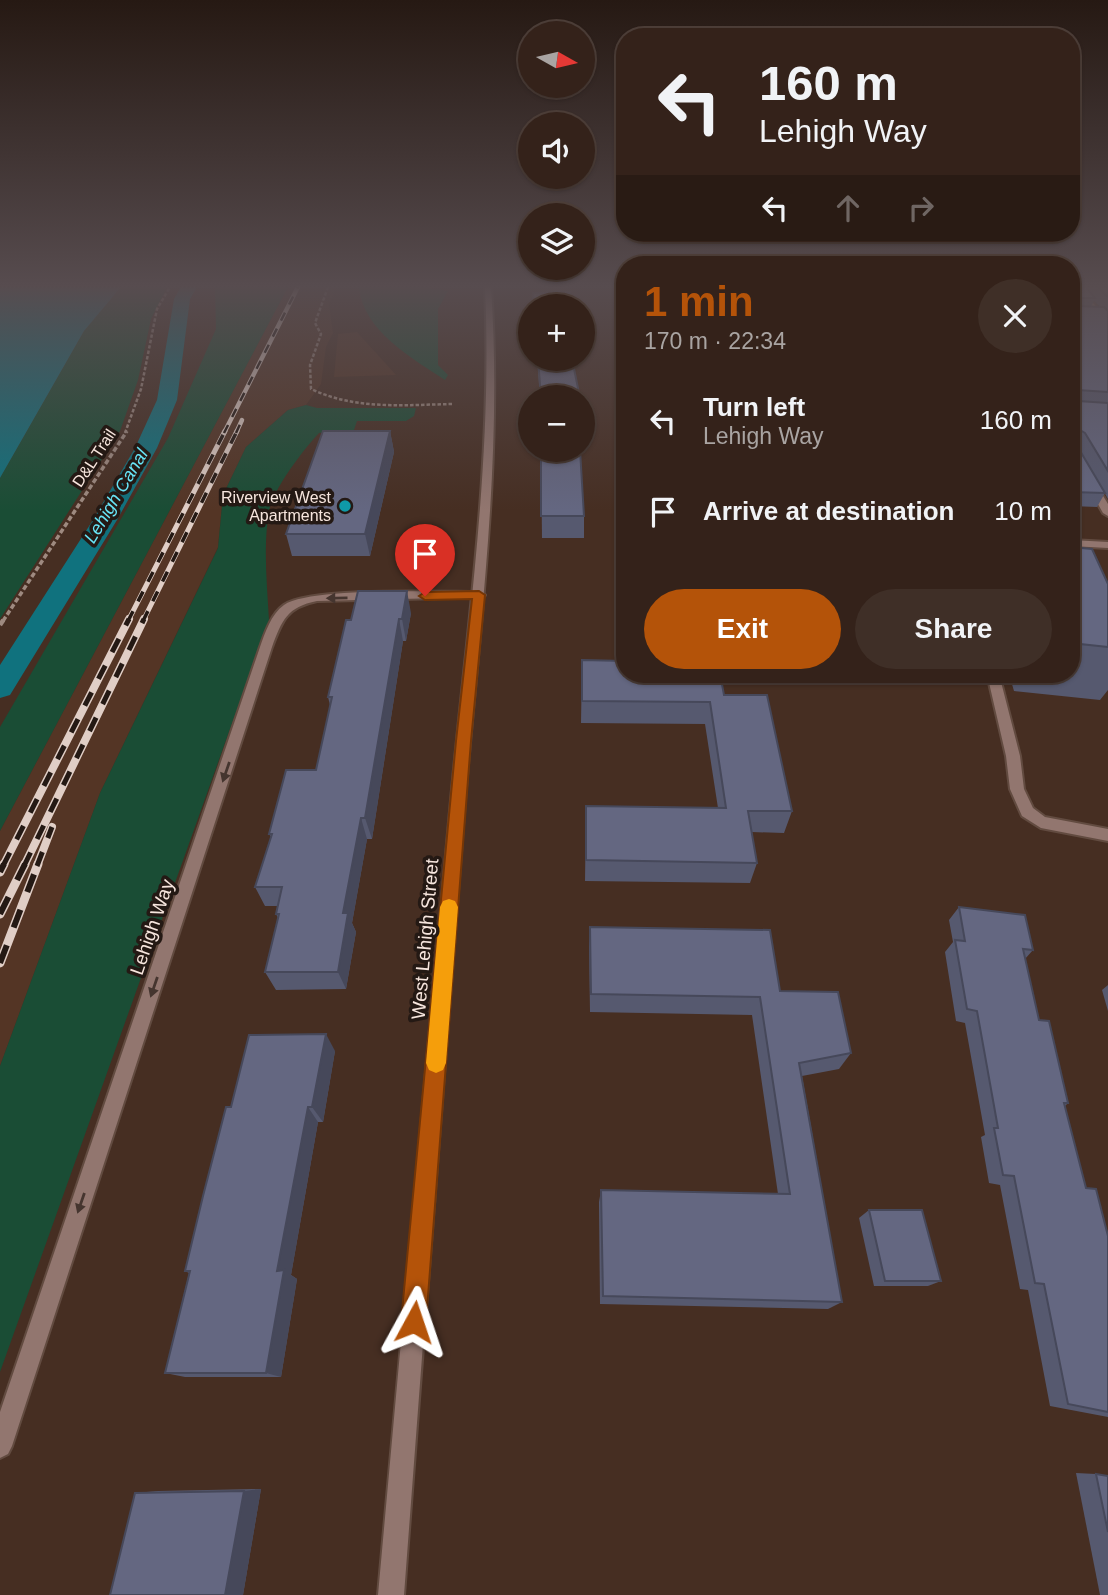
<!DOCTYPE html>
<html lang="en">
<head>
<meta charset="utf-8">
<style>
  :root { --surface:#34221a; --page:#3f2f27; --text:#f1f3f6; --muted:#a9a4a2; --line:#4e3f39; --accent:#b45309 }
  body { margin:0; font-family:Helvetica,sans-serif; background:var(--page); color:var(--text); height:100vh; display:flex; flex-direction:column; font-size:26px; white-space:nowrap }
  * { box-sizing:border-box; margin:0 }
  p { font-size:23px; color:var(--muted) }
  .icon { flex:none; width:38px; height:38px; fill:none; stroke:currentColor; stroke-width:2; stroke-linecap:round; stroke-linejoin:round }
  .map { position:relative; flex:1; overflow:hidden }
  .drawer { position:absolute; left:616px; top:256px; width:464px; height:427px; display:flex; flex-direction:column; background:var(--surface); border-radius:28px; box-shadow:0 2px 5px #0004,0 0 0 2px var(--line) }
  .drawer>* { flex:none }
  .hud { position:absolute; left:616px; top:28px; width:464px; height:214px; border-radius:28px; box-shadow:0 2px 5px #0004,0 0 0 2px var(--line); background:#34221a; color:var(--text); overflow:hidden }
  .needle { width:46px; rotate:98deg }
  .tools { position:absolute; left:518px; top:21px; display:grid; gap:14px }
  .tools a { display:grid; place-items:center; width:77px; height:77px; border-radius:50%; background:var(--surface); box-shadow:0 2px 5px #0004,0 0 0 2px var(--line); font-size:35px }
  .pin { position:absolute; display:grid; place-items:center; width:60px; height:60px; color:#fff; margin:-72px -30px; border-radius:50% 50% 50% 0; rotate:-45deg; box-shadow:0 0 7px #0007 }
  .pin .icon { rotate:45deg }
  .me { position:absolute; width:77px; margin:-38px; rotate:5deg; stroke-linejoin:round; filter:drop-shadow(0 0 5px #0008) }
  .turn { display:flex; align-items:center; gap:24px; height:147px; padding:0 28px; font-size:32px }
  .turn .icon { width:91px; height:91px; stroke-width:2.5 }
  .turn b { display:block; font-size:49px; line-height:60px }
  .lanes { display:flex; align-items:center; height:66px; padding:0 28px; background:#0003; justify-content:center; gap:35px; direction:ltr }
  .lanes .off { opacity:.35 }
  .round { display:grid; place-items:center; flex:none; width:74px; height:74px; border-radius:37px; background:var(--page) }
  .overview { display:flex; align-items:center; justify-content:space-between; height:119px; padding:0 28px }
  h1 { font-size:42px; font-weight:700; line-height:52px; color:var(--accent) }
  .action { display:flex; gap:14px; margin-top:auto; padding:14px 28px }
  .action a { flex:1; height:80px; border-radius:42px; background:var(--accent); color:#fff; font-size:28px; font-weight:700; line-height:80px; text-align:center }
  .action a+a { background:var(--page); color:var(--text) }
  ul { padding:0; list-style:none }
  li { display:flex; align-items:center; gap:21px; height:91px; padding:0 28px }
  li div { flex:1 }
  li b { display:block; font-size:26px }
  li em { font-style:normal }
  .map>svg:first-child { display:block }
</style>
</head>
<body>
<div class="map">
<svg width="1108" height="1595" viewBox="0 0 1108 1595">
  <rect width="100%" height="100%" fill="#462e22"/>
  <g fill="#543525">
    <polygon points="288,287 336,287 329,304 333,333 326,347 321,384 306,405 288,410 246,447 223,495 218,547 100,793 0,1066 0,831"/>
    <polygon points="357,332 396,375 334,377 338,334"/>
  </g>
  <g fill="#1a4d35">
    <polygon points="121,287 167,287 151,319 138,380 120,431 0,619 0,478 84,331"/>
    <polygon points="215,287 288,287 0,831 0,727 168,438 216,329"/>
    <path d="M 359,287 L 425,287 L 448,291 L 438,309 L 438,365 L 448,375 L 445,380 C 412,358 363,331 359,287 Z"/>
    <path d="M 306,405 L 317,408 L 416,408 L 414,416 L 406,421 L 357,421 L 354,430 L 319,433 C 304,449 273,489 269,511 C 263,546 267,584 269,620 L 0,1372 L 0,1066 L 100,793 L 218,548 L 223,495 L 246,447 L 288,410 Z"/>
  </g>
  <polygon fill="#10727e" points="0,287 121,287 84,331 0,478"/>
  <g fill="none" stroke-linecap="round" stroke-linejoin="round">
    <polygon fill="#10727e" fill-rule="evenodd" points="181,287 197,287 190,299 177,400 157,448 117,520 10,695 0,698 0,665 93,520 135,448 157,400 174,299"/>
    <defs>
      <g id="lane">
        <polygon points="1072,287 1079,287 1108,320 1108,326"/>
        <path d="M 479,592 L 485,595 L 483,597 L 317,601 C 287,607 282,620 272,647 L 12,1446 L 8,1454 L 0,1458 L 0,1412 L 260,647 C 265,633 271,614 284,605 C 310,587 441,592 479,592 Z"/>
        <polygon points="987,674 999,674 1020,756 1024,789 1033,808 1045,817 1108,829 1108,841 1041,828 1022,816 1010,789 1006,756"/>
      </g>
      <g id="street">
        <path d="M 485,287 L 491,287 C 503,462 479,627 465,800 C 444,1065 424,1330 404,1595 L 378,1595 C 402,1330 426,1065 451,800 C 467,627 493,462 485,287 Z"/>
        <polygon points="1091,480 1094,481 1108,504 1108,516 1103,513 1086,483"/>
        <polygon points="1071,540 1108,542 1108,548 1071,546"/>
      </g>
    </defs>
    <use href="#lane" stroke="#624b40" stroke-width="4"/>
    <use href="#street" stroke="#624b40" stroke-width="4"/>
    <g stroke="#9e8a80" stroke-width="2.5" stroke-dasharray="3.5 2" stroke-linecap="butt">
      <path d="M 328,287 L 315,323 L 321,334 L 310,365 L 311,389 C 356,410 403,405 452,404"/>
      <polyline points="125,433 141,389 157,309 170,287"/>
    </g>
    <polyline stroke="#9e8a80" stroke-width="3.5" stroke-dasharray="5 2.5" stroke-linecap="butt" points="3,621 127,431"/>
    <polyline stroke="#9e8a80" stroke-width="4.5" stroke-dasharray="6 3.5" stroke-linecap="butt" points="0,625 4,619"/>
    <use href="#lane" fill="#92766f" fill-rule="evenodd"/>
    <use href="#street" fill="#92766f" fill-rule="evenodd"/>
    <defs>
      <g id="rail-far3">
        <polyline points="224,433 298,287"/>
        <polyline points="236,433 242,420"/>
      </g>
      <g id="rail-far2">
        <polyline points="128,621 225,431"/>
        <polyline points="143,621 237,431"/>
      </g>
      <g id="rail-far1">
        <polyline points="3,866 129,619"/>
        <polyline points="24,866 144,619"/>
        <polyline points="37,866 52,827"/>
      </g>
      <g id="rail">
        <polyline points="0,872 4,864"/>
        <polyline points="0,914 25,864"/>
        <polyline points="0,963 38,864"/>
      </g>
    </defs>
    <use href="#rail-far3" stroke="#e0cec6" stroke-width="4.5"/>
    <use href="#rail-far2" stroke="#e0cec6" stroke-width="5"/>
    <use href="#rail-far1" stroke="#e0cec6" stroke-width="8"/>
    <use href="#rail" stroke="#e0cec6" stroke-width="9"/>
    <use href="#rail-far3" stroke="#241914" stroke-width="2.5" stroke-dasharray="9" stroke-linecap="butt"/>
    <use href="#rail-far2" stroke="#241914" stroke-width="3.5" stroke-dasharray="11" stroke-linecap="butt"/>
    <use href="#rail-far1" stroke="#241914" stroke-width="5" stroke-dasharray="15" stroke-linecap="butt"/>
    <use href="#rail" stroke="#241914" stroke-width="6" stroke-dasharray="19" stroke-linecap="butt"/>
  </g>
  <g fill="#56596f" fill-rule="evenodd">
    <path d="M 1071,287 L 1108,287 L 1108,499 L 1078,447 L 1077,446 L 1105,493 L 1097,507 L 1071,506 ZM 1094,301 L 1100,307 L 1091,307 Z"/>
    <polygon points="537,359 572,359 579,393 579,397 540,397"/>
    <polygon points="390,431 394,452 370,556 292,556 286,534"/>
    <polygon points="541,450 584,516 584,538 542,538"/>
    <polygon points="1071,547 1108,647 1108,690 1100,700 1014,691 1009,674 1071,674"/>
    <polygon points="411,613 406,641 403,641 372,839 367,839 352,923 356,932 346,989 276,990 265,972 278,918 276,914 278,906 265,906 255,887 271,837 269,834 316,770 330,705 328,697 351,620"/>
    <polygon points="582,660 724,695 792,811 784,833 752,832 757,863 750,883 585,881 586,806 718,808 705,724 581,723"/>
    <polygon points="959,907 1033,950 1025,959 1039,1020 1068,1103 1065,1106 1086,1188 1108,1236 1108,1417 1050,1406 1028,1290 1020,1289 1000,1185 989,1183 981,1137 985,1135 965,1023 956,1021 945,952 953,942 949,920"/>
    <polygon points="590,927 780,991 851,1053 839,1069 802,1076 842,1302 828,1309 600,1304 599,1202 601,1190 778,1194 752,1015 590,1012 589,946"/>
    <polygon points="1108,985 1108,1011 1102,990"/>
    <polygon points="335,1051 323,1122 318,1122 291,1275 297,1279 281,1377 185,1377 165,1373 189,1273 185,1271 231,1107"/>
    <polygon points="869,1210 941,1281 928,1286 874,1286 859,1218"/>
    <polygon points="1076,1473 1096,1474 1108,1476 1108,1595 1100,1595"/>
    <polygon points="261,1489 243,1595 110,1595 135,1493 158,1491"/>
  </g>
  <g fill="#46485a">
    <polygon points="390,431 394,452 370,556 365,534"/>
    <polygon points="407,591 411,613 406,641 402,619"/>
    <polygon points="399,619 403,641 372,839 365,818"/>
    <polygon points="361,818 367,839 352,923 356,932 346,989 338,972 343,913"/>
    <polygon points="326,1034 335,1051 323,1122 312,1107"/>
    <polygon points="308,1107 318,1122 291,1275 297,1279 281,1377 266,1373 277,1271"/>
    <polygon points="261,1489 243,1595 225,1595 244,1491"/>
  </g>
  <g fill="#646781" stroke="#46485a" stroke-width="2">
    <polygon points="1071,287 1086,287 1095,298 1075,298 1077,306 1104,307 1108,311 1108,392 1078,390 1075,399 1078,401 1108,403 1108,471 1085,433 1078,429 1076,444 1105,493 1071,492"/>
    <polygon points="1098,287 1108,287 1108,297"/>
    <polygon points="570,292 572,306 534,306 533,293"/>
    <polygon points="538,359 572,359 579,393 576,393 576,397 541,397"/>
    <polygon points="323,431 390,431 365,534 286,534"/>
    <polygon points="541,450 580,450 584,516 541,516"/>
    <polygon points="1071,547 1092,549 1108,584 1108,647 1071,643"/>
    <polygon points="358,591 407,591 402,619 399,619 365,818 361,818 343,913 348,913 338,972 265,972 279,914 276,914 282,887 255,887 272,834 269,834 286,770 316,770 332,697 328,697 346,620 351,620"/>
    <polygon points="582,660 625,661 625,674 720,674 724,695 767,695 792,811 748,811 757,863 586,860 586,806 726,808 710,702 582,701"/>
    <polygon points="959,907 1025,915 1033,950 1023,949 1039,1020 1049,1021 1068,1103 1064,1103 1086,1188 1096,1189 1108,1236 1108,1412 1068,1404 1044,1284 1035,1283 1014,1176 1003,1175 994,1128 998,1128 977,1011 967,1009 955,940 965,941"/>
    <polygon points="590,927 770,930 780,991 838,992 851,1053 799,1063 842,1302 603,1296 601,1190 790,1194 760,997 591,994"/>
    <polygon points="326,1034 312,1107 308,1107 277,1271 284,1270 266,1373 165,1373 190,1271 185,1271 203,1196 226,1107 231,1107 249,1035"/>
    <polygon points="869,1210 922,1210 941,1281 885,1281"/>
    <polygon points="1096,1474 1108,1476 1108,1532"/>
    <polygon points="244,1491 225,1595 110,1595 135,1493"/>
  </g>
  <defs><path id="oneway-solid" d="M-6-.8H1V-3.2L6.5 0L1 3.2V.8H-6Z" transform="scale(1.75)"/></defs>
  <g fill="#45352f">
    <use href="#oneway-solid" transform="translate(337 598) rotate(179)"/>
    <use href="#oneway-solid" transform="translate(226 772) rotate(109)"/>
    <use href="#oneway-solid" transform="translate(154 987) rotate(109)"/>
    <use href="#oneway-solid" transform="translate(81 1203) rotate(109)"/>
  </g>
  <linearGradient id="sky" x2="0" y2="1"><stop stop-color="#261913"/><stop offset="0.56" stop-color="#574c4f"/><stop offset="1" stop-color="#574c4f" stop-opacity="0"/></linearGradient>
  <rect width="1108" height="510" fill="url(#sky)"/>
  <polygon fill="#b45309" stroke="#753606" stroke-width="2" points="479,591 485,595 471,741 426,1322 422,1331 414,1335 405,1331 401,1322 456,741 472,599 425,600 419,596 425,592"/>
  <polygon fill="#f59e0b" points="449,899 455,901 458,907 446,1063 443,1070 436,1073 429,1070 426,1063 440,907 443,901"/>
  <circle fill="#0f9aa8" stroke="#241914" stroke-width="2.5" cx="345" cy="506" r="7"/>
  <g text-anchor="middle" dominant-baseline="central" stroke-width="7" stroke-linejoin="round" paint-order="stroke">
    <g font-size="16" fill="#f7e6de" stroke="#241914">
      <text transform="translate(94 458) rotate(-57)">D&amp;L Trail</text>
    </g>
    <g font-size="16" fill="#f7e6de" stroke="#241914" text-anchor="end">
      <text x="331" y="497">Riverview West<tspan x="331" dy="18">Apartments</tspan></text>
    </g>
    <g font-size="18" font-style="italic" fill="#68e5f7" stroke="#241914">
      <text transform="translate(116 496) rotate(-59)">Lehigh Canal</text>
    </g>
    <g font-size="19" fill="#f7e6de" stroke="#241914">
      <text transform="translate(152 927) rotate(-71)">Lehigh Way</text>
      <text transform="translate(425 939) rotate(-85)">West Lehigh Street</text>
    </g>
  </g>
</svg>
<div class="tools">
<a><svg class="needle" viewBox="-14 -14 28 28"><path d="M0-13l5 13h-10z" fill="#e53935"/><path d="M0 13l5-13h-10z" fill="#a9a4a2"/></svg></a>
<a><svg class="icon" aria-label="sound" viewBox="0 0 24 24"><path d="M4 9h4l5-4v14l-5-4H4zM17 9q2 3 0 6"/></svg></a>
<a><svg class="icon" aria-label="layers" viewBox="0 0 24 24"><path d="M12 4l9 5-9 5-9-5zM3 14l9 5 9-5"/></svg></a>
<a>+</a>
<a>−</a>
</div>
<div class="pin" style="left:425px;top:596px;background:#d93025"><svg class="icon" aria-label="arrive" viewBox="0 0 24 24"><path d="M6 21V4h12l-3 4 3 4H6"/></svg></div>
<svg class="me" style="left:414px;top:1322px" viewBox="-20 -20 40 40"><path d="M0-17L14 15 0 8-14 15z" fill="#b45309" stroke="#fff" stroke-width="4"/></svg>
<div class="hud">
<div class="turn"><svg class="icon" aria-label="left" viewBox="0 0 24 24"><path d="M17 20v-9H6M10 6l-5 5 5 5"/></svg><div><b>160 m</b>Lehigh Way</div></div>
<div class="lanes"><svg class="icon" aria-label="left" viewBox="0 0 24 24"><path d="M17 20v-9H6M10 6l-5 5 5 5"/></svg><svg class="icon off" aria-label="ahead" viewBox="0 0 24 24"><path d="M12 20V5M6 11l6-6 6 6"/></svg><svg class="icon off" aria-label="right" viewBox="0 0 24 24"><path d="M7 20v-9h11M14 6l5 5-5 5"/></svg></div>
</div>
<section class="drawer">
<div class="overview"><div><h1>1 min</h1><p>170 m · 22:34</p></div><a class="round"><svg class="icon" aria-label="close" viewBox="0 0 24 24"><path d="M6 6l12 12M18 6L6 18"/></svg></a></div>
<ul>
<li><svg class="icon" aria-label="left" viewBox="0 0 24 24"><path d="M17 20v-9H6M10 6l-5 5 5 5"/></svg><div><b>Turn left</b><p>Lehigh Way</p></div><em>160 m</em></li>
<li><svg class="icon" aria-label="arrive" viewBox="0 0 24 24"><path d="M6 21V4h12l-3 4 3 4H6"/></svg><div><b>Arrive at destination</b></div><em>10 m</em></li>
</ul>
<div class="action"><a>Exit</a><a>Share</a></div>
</section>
</div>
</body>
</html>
